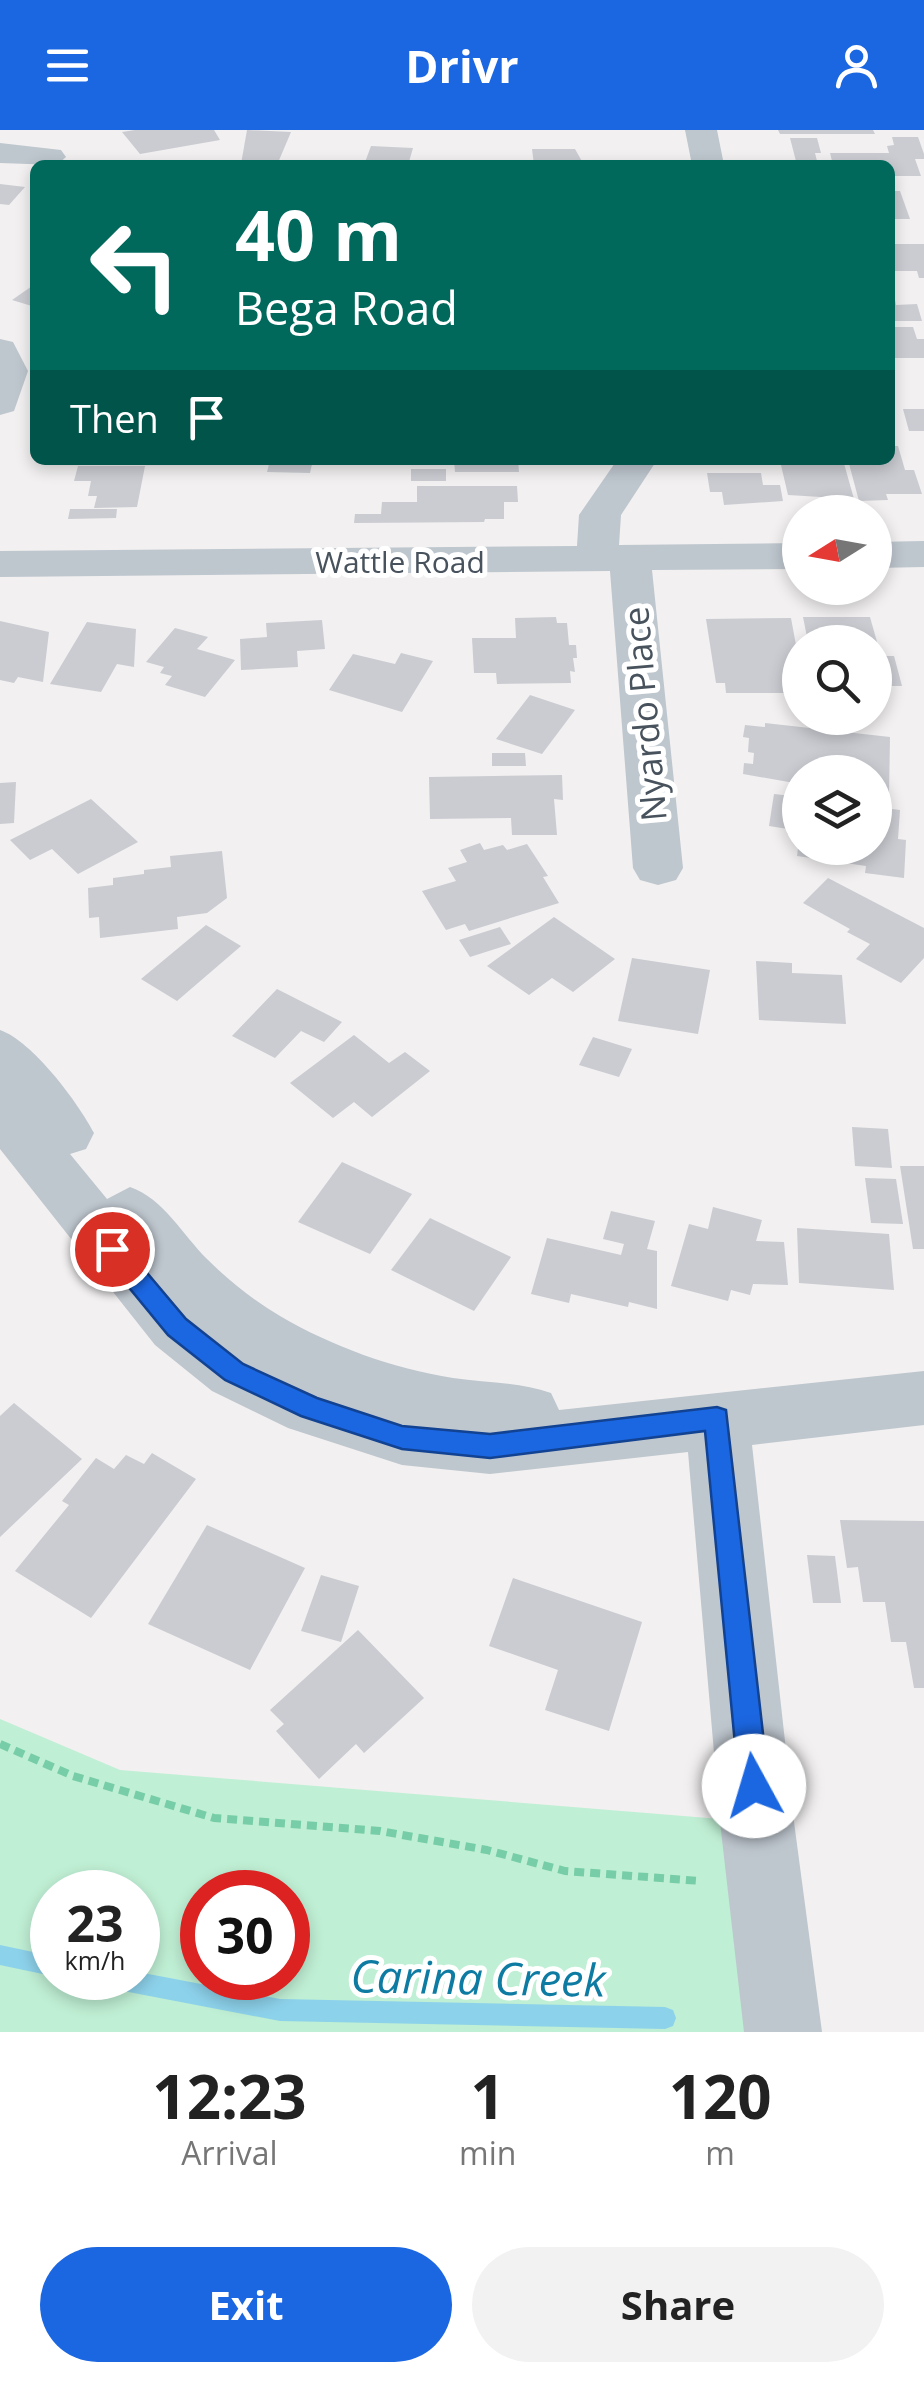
<!DOCTYPE html>
<html lang="en">
<head>
<meta charset="utf-8">
<style>
  :root { --surface:#fff; --page:#f2f2f2; --text:#222; --muted:#767676; --accent:#1b66e1 }
  body { margin:0; font-family:"Open Sans",sans-serif; background:var(--page); color:var(--text); height:100vh; display:flex; flex-direction:column; font-size:38px; white-space:nowrap }
  * { box-sizing:border-box; margin:0 }
  p { font-size:32px; color:var(--muted) }
  .icon { flex:none; width:55px; height:55px; fill:none; stroke:currentColor; stroke-width:2; stroke-linecap:round; stroke-linejoin:round }
  .map { position:relative; height:1902px; overflow:hidden }
  .sheet { display:flex; flex-direction:column; background:var(--surface); flex:1 }
  .sheet>* { flex:none }
  .banner { position:absolute; left:30px; top:30px; width:865px; height:305px; border-radius:15px; box-shadow:0 5px 15px #0003; background:#00695c; color:#fff; overflow:hidden }
  .needle { width:65px; rotate:259deg }
  .fabs { position:absolute; left:782px; top:365px; display:grid; gap:20px }
  .fabs a { display:grid; place-items:center; width:110px; height:110px; border-radius:50%; background:var(--surface); box-shadow:0 5px 15px #0003; font-size:50px }
  .speed { position:absolute; left:30px; top:1740px; display:flex; gap:20px; font-size:50px; font-weight:700; text-align:center }
  .speed>* { display:grid; place-content:center; width:130px; height:130px; border-radius:50%; background:var(--surface); box-shadow:0 5px 15px #0003; line-height:1 }
  .speed small { font-size:25px; font-weight:400 }
  .speed .limit { border:15px solid #d22; background:#fff; color:#111 }
  .pin { position:absolute; display:grid; place-items:center; width:85px; height:85px; color:#fff; margin:-42px; border:5px solid #fff; border-radius:50%; box-shadow:0 2px 10px #0007 }
  .me { position:absolute; width:110px; margin:-55px; rotate:354deg; stroke-linejoin:round; filter:drop-shadow(0 0 8px #0008) }
  .turn { display:flex; align-items:center; gap:35px; height:210px; padding:0 40px; font-size:45px }
  .turn .icon { width:130px; height:130px; stroke-width:2.5 }
  .turn b { display:block; font-size:70px; line-height:85px }
  .then { display:flex; align-items:center; height:95px; padding:0 40px; background:#0003; gap:20px; font-size:38px }
  .eta { display:flex; justify-content:space-evenly; align-items:center; height:170px; text-align:center }
  .eta b { font-size:60px; font-weight:700; line-height:70px }
  .action { display:flex; gap:20px; margin-top:auto; padding:20px 40px }
  .action a { flex:1; height:115px; border-radius:60px; background:var(--accent); color:#fff; font-size:40px; font-weight:700; line-height:115px; text-align:center }
  .action a+a { background:var(--page); color:var(--text) }
  header { display:flex; justify-content:space-between; align-items:center; height:130px; padding:0 40px; background:var(--accent); color:#fff; font-size:45px; font-weight:700 }
  .map>svg:first-child { display:block }
</style>
</head>
<body>
<header><svg class="icon" aria-label="menu" viewBox="0 0 24 24"><path d="M4 6h16M4 12h16M4 18h16"/></svg>Drivr<svg class="icon" aria-label="person" viewBox="0 0 24 24"><circle cx="12" cy="8" r="4"/><path d="M4 21q1-7 8-7t8 7"/></svg></header>
<div class="map">
<svg width="924" height="1902" viewBox="0 0 924 1902">
  <rect width="100%" height="100%" fill="#f2f0f0"/>
  <path fill="#bfefd4" fill-rule="evenodd" d="M 0,1589 L 120,1640 L 757,1692 L 783,1902 L 0,1902 ZM 52,1762 L 138,1762 L 138,1848 L 52,1848 ZM 202,1762 L 288,1762 L 288,1848 L 202,1848 Z"/>
  <g fill="none" stroke-linecap="round" stroke-linejoin="round">
    <g fill="#8dd2eb" fill-rule="evenodd">
      <polygon points="0,1815 52,1826 52,1846 0,1835"/>
      <polygon points="138,1842 280,1869 665,1877 673,1880 676,1888 673,1896 665,1899 280,1891 113,1859 106,1855 102,1848 138,1848"/>
    </g>
  </g>
  <g fill="#caccd2">
    <polygon points="135,0 214,0 220,10 140,24 122,2"/>
    <polygon points="247,0 291,2 277,35 241,34"/>
    <polygon points="778,0 873,0 875,4 780,4"/>
    <polygon points="892,7 918,7 924,24 924,29 915,29 921,46 890,46 890,35 833,35 830,23 889,23 887,16 894,15"/>
    <polygon points="790,8 817,8 821,23 815,23 818,35 797,35"/>
    <polygon points="371,16 413,18 408,35 364,35"/>
    <polygon points="532,19 575,19 584,35 534,35"/>
    <polygon points="0,54 25,57 9,75 0,74"/>
    <polygon points="890,61 900,61 910,89 890,89"/>
    <polygon points="890,114 924,114 924,148 919,148 917,141 890,141"/>
    <polygon points="35,154 35,177 12,170"/>
    <polygon points="890,170 895,170 896,175 917,174 922,191 890,191"/>
    <polygon points="890,197 913,197 917,209 924,209 924,228 890,228"/>
    <polygon points="903,279 924,279 924,301 909,301"/>
    <polygon points="890,316 898,316 905,340 914,340 922,364 886,364 888,370 859,371 848,330 890,330"/>
    <polygon points="270,330 313,330 310,343 267,342"/>
    <polygon points="454,330 518,330 519,342 455,342"/>
    <polygon points="792,330 843,330 854,369 788,365 781,335 794,335"/>
    <polygon points="78,336 145,336 137,377 94,378 97,366 88,366 91,351 74,351"/>
    <rect x="411" y="339" width="35" height="12"/>
    <polygon points="707,343 761,343 763,355 780,355 783,371 724,375 722,362 710,362"/>
    <polygon points="417,356 517,356 518,372 504,372 504,389 485,389 484,392 354,393 355,384 381,384 382,372 417,372"/>
    <polygon points="70,379 117,379 116,388 68,389"/>
    <polygon points="556,487 557,493 567,493 569,515 576,515 577,528 573,528 575,542 570,541 571,553 497,554 496,543 474,543 472,508 516,508 515,488"/>
    <polygon points="803,487 870,487 877,512 808,512"/>
    <polygon points="791,488 800,537 800,563 726,563 725,553 716,553 706,489"/>
    <polygon points="322,490 325,519 297,521 298,537 241,540 240,509 267,507 266,493"/>
    <polygon points="0,491 49,502 43,552 18,547 14,553 0,550"/>
    <polygon points="87,492 136,499 134,537 117,534 101,562 50,554"/>
    <polygon points="175,498 208,507 197,519 235,530 205,567 165,555 172,546 160,543 164,537 146,532"/>
    <polygon points="401,523 433,531 402,582 329,560 353,524 395,534"/>
    <polygon points="875,526 894,526 902,556 875,556"/>
    <polygon points="530,565 575,580 542,624 496,609"/>
    <polygon points="765,593 890,607 889,665 875,663 875,642 800,642 800,654 743,644 744,633 753,634 754,623 748,622 749,608 743,607 745,595 765,597"/>
    <polygon points="492,623 525,623 526,636 492,636"/>
    <polygon points="562,645 563,670 554,669 557,705 512,705 511,688 430,689 429,647"/>
    <polygon points="16,652 14,693 0,694 0,653"/>
    <polygon points="774,664 800,667 800,706 787,704 788,699 769,696"/>
    <polygon points="91,669 138,712 78,744 52,719 30,730 10,710"/>
    <polygon points="875,677 900,680 898,709 906,710 904,748 865,743 866,736 797,726 798,718 875,718"/>
    <polygon points="480,713 484,720 503,715 507,720 527,714 548,746 543,747 559,773 469,801 465,794 446,800 422,761 456,751 448,738 467,732 460,720"/>
    <polygon points="222,721 227,768 207,783 177,787 178,799 100,808 99,787 89,788 88,758 113,755 113,748 144,744 144,740 171,737 170,726"/>
    <polygon points="828,748 924,798 924,828 901,853 856,829 870,814 847,802 850,799 803,773"/>
    <polygon points="554,787 615,829 573,862 552,848 529,865 487,836"/>
    <polygon points="206,795 241,816 177,871 141,849"/>
    <polygon points="500,797 511,814 470,827 459,810"/>
    <polygon points="632,828 710,840 698,904 618,891"/>
    <polygon points="756,831 792,833 792,843 842,845 846,894 759,890"/>
    <polygon points="277,859 342,892 324,912 301,901 275,928 232,906"/>
    <polygon points="354,905 389,933 405,922 430,941 372,987 354,972 333,988 290,953"/>
    <polygon points="593,907 632,919 619,947 579,935"/>
    <polygon points="852,997 888,999 892,1038 855,1036"/>
    <polygon points="342,1032 412,1064 370,1124 298,1092"/>
    <polygon points="900,1036 924,1036 924,1119 913,1119"/>
    <polygon points="865,1048 896,1049 903,1094 871,1093"/>
    <polygon points="713,1077 762,1090 756,1111 784,1112 788,1155 753,1154 750,1165 731,1160 728,1171 671,1156 689,1094 708,1099"/>
    <polygon points="611,1081 655,1091 647,1119 657,1121 657,1179 629,1172 628,1177 571,1164 569,1173 531,1164 547,1108 621,1125 624,1114 603,1109"/>
    <polygon points="430,1088 511,1127 474,1181 391,1140"/>
    <polygon points="797,1098 889,1104 894,1160 799,1153"/>
    <polygon points="14,1273 82,1329 0,1407 0,1286"/>
    <polygon points="152,1323 196,1349 91,1488 15,1441 69,1375 62,1371 96,1328 114,1339 126,1325 144,1334"/>
    <polygon points="840,1390 924,1391 924,1558 914,1558 906,1512 891,1512 885,1472 863,1472 858,1437 847,1438"/>
    <polygon points="207,1395 305,1438 250,1540 148,1494"/>
    <polygon points="807,1425 835,1426 841,1473 813,1473"/>
    <polygon points="321,1445 359,1456 341,1512 301,1501"/>
    <polygon points="513,1448 642,1492 609,1601 545,1580 558,1540 489,1516"/>
    <polygon points="358,1500 424,1568 364,1623 356,1614 319,1649 276,1601 284,1594 270,1580"/>
  </g>
  <g fill="none" stroke-linecap="round" stroke-linejoin="round">
    <polyline stroke="#77cda7" stroke-width="8" stroke-dasharray="10 6" stroke-linecap="butt" points="0,1614 73,1646 214,1688 380,1701 487,1720 565,1741 701,1751"/>
    <g fill="#bec6ce" fill-rule="evenodd">
      <polygon points="685,0 717,0 724,35 692,35"/>
      <polygon points="0,13 61,20 66,27 57,35 0,33"/>
      <polygon points="0,209 13,212 28,241 14,281 0,285"/>
      <polygon points="617,330 657,330 621,385 619,415 800,413 800,439 652,440 683,738 676,750 658,755 640,750 633,738 610,441 0,447 0,421 577,416 579,385"/>
      <polygon points="924,411 924,437 875,438 875,412"/>
      <path d="M 0,900 C 32,911 78,972 94,1003 L 86,1019 L 70,1024 L 107,1069 L 130,1057 C 164,1069 182,1104 207,1129 C 229,1151 253,1170 280,1186 C 333,1217 392,1238 453,1248 C 486,1253 520,1252 551,1263 L 559,1280 L 924,1241 L 924,1295 L 752,1315 L 794,1692 L 822,1902 L 744,1902 L 720,1692 L 688,1322 L 490,1344 L 402,1335 L 288,1298 L 212,1261 L 155,1215 L 0,1019 Z"/>
    </g>
  </g>
  <polygon fill="#1b66e1" stroke="#124292" stroke-width="2.5" points="112,1109 121,1112 186,1189 243,1234 317,1268 402,1296 490,1304 717,1277 726,1280 769,1656 764,1666 754,1670 743,1666 739,1656 705,1301 490,1328 402,1319 301,1286 225,1250 168,1205 103,1126 100,1119 103,1112"/>
  <g text-anchor="middle" dominant-baseline="central" stroke-width="10" stroke-linejoin="round" paint-order="stroke">
    <g font-size="30" fill="#48525d" stroke="#fff">
      <text x="400" y="431">Wattle Road</text>
    </g>
    <g font-size="35" fill="#48525d" stroke="#fff">
      <text transform="translate(644 584) rotate(-95)">Nyardo Place</text>
    </g>
    <g font-size="45" font-style="italic" fill="#0e7ba2" stroke="#fff">
      <text transform="translate(478 1847) rotate(1)">Carina Creek</text>
    </g>
  </g>
</svg>
<div class="fabs">
<a><svg class="needle" viewBox="-14 -14 28 28"><path d="M0-13l5 13h-10z" fill="#e53935"/><path d="M0 13l5-13h-10z" fill="#767676"/></svg></a>
<a><svg class="icon" aria-label="search" viewBox="0 0 24 24"><circle cx="10" cy="10" r="6"/><path d="M15 15l6 6"/></svg></a>
<a><svg class="icon" aria-label="layers" viewBox="0 0 24 24"><path d="M12 4l9 5-9 5-9-5zM3 14l9 5 9-5"/></svg></a>
</div>
<div class="speed"><div>23<small>km/h</small></div><div class="limit">30</div></div>
<div class="pin" style="left:112px;top:1119px;background:#d93025"><svg class="icon" aria-label="arrive" viewBox="0 0 24 24"><path d="M6 21V4h12l-3 4 3 4H6"/></svg></div>
<svg class="me" style="left:754px;top:1656px" viewBox="-20 -20 40 40"><circle r="19" fill="#fff"/><path d="M0-13L10 11 0 6-10 11z" fill="#1b66e1"/></svg>
<div class="banner">
<div class="turn"><svg class="icon" aria-label="left" viewBox="0 0 24 24"><path d="M17 20v-9H6M10 6l-5 5 5 5"/></svg><div><b>40 m</b>Bega Road</div></div>
<div class="then">Then<svg class="icon" aria-label="arrive" viewBox="0 0 24 24"><path d="M6 21V4h12l-3 4 3 4H6"/></svg></div>
</div>
</div>
<section class="sheet">
<div class="eta">
<div><b>12:23</b><p>Arrival</p></div>
<div><b>1</b><p>min</p></div>
<div><b>120</b><p>m</p></div>
</div>
<div class="action"><a>Exit</a><a>Share</a></div>
</section>
</body>
</html>
